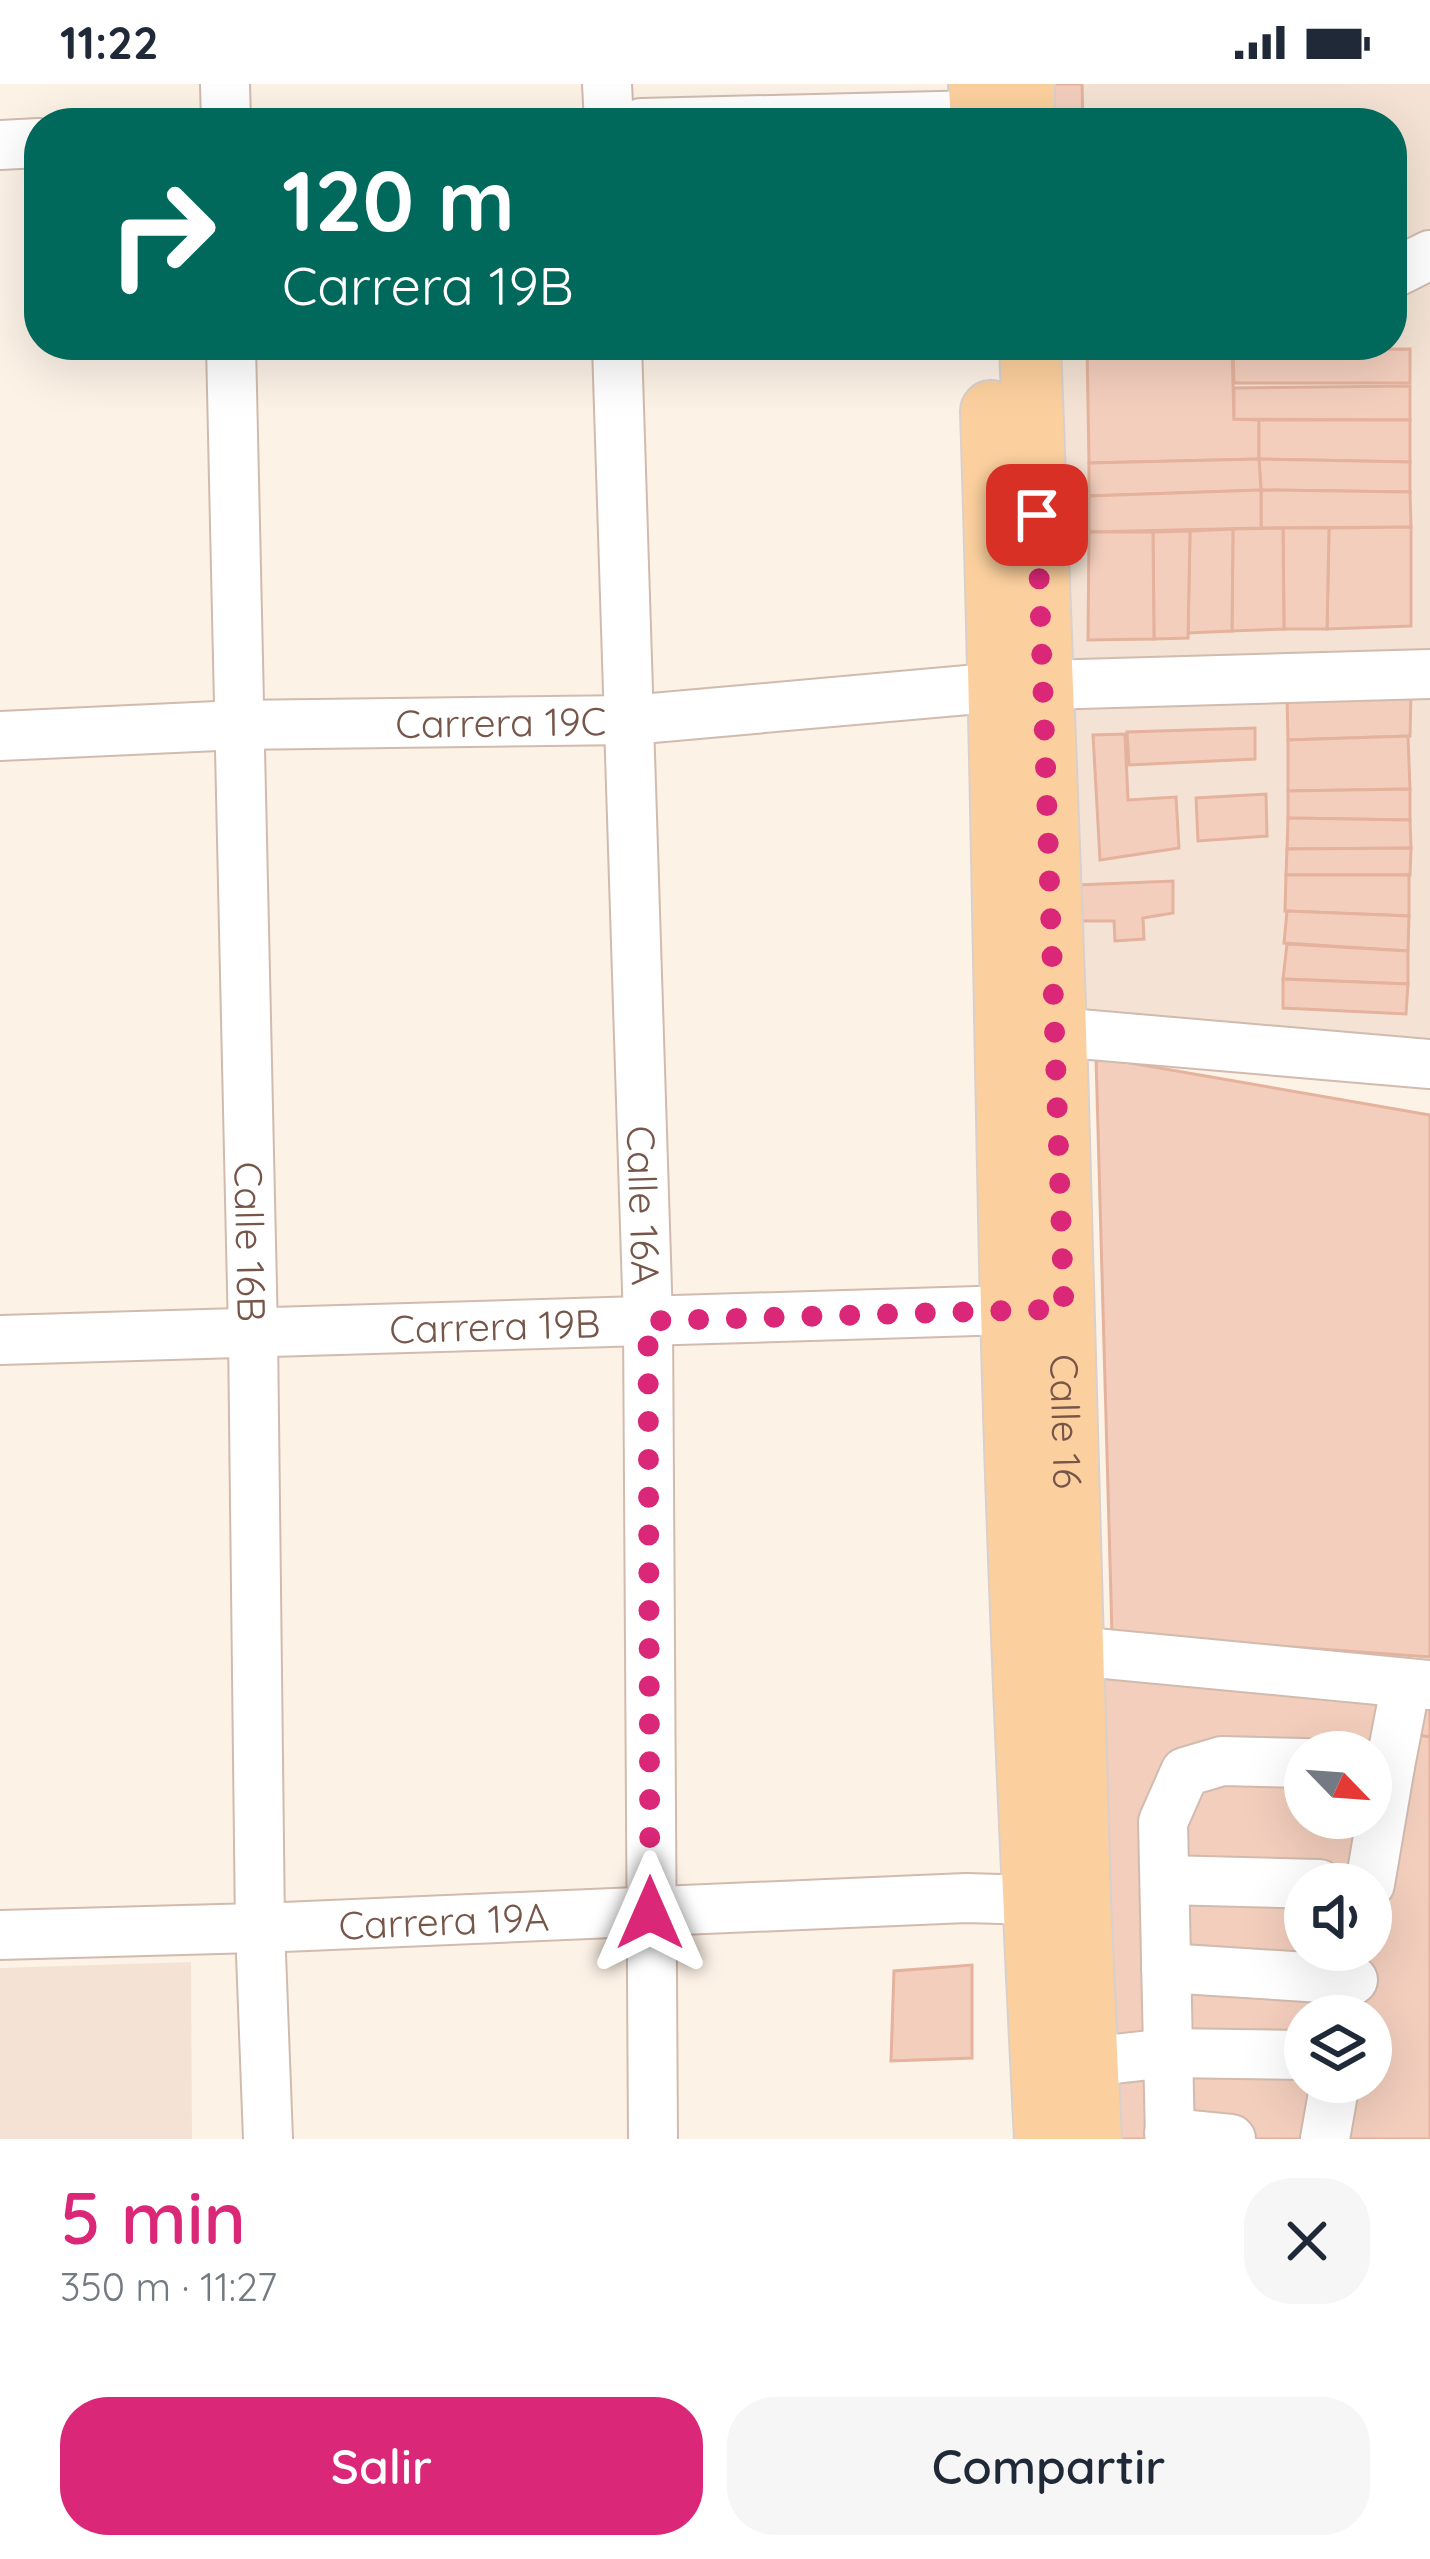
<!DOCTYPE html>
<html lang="es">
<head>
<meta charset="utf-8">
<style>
  :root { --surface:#fff; --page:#f6f6f7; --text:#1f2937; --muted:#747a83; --accent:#db2777 }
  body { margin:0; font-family:Quicksand,sans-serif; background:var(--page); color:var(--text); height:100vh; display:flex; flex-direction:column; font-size:45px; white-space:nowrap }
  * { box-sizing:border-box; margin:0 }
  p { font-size:39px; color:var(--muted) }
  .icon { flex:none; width:66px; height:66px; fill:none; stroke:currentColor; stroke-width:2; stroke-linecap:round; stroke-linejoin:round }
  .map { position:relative; height:2055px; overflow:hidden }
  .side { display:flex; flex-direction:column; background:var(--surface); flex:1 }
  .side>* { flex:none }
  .top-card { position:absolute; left:24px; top:24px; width:1383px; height:252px; border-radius:48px; box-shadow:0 12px 48px #0002; background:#00695c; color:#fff; overflow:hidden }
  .needle { width:78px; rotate:115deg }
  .tools { position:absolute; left:1284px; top:1647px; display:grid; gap:24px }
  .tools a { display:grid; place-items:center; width:108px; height:108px; border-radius:50%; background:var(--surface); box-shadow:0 12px 48px #0002; font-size:60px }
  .pin { position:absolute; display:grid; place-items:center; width:102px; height:102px; color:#fff; margin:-51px; border-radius:24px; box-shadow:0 6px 18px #0006 }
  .me { position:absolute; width:132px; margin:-66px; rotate:0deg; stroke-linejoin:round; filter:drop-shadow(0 0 9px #0008) }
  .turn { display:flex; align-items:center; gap:42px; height:252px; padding:0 60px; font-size:54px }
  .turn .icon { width:156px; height:156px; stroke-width:2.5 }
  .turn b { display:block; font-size:84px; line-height:102px }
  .round { display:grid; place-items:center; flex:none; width:126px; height:126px; border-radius:48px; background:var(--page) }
  .headline { display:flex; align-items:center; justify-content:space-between; height:204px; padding:0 60px }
  h1 { font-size:72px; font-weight:600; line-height:90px; color:var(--accent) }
  .primary-button { display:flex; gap:24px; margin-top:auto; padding:24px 60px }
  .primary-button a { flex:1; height:138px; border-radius:48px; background:var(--accent); color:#fff; font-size:48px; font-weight:600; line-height:138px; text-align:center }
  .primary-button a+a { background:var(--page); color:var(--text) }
  .status { display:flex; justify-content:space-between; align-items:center; height:84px; padding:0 60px; background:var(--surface); direction:ltr }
  .status svg { height:33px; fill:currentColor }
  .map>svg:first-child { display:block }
</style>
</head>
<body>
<div class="status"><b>11:22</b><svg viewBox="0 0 49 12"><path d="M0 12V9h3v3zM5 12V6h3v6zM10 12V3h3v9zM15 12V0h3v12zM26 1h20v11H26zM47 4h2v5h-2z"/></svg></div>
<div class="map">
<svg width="1430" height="2055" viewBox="0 0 1430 2055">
  <rect width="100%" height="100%" fill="#fdf2e6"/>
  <g fill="#f4e3d4">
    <polygon points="1031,0 1430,0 1430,159 1392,181 1392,39 1032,39"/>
    <polygon points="1430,183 1430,581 1054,591 1045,261 1392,261 1392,203"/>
    <polygon points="1430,597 1430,968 1064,941 1051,608"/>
    <polygon points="191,1878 192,2055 0,2055 0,1884"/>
  </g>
  <g fill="#f3cebd" stroke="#e5b29d" stroke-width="3" fill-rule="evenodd">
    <polygon points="1043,0 1082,0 1083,39 1043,39"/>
    <polygon points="1087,261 1232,261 1234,335 1259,336 1259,375 1089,379"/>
    <polygon points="1410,265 1410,299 1234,299 1233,266"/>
    <polygon points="1410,302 1410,336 1234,335 1234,304"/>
    <polygon points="1259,336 1410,336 1410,378 1259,375"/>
    <polygon points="1259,375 1410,378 1410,408 1261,406"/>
    <polygon points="1259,375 1261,406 1089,412 1089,379"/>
    <polygon points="1261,406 1410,408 1411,443 1261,444"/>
    <polygon points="1261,406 1261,444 1089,448 1089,412"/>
    <polygon points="1411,443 1411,542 1327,545 1329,444"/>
    <polygon points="1283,444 1329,444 1327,545 1284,545"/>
    <polygon points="1283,444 1284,545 1232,547 1233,445"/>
    <polygon points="1233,445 1232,547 1188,549 1190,447"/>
    <polygon points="1190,447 1188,554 1154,555 1153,448"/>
    <polygon points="1089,448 1153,448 1154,555 1088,556"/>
    <polygon points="1411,609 1410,652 1288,656 1287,613"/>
    <polygon points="1255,644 1255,675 1129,681 1127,648"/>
    <polygon points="1125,650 1128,716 1176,713 1179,764 1100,776 1093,651"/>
    <polygon points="1408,652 1410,705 1288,707 1288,656"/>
    <polygon points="1410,705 1410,736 1288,734 1288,707"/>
    <polygon points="1266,710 1267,752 1198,757 1196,714"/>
    <polygon points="1288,734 1410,736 1411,764 1287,765"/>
    <polygon points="1411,764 1410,791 1286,791 1287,765"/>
    <polygon points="1286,791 1409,791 1409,832 1285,827"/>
    <polygon points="1173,797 1173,829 1143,834 1144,855 1115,857 1114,837 1076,837 1078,801"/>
    <polygon points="1287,827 1409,832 1408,867 1284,859"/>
    <polygon points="1287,860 1408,867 1408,900 1283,895"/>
    <polygon points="1283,895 1408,900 1406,930 1283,924"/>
    <polygon points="1096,973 1430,1031 1430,1573 1112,1550"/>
    <path d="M 1079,1591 L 1430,1618 L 1430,2055 L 1097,2055 ZM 1305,1668 L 1371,1668 L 1371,1734 L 1305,1734 ZM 1305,1800 L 1371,1800 L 1371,1866 L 1305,1866 ZM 1305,1932 L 1371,1932 L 1371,1998 L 1305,1998 Z"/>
    <polygon points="1402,1648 1430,1653 1430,2055 1335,2055 1345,1998 1371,1998 1371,1932 1355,1932 1366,1866 1371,1866 1371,1837"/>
    <polygon points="972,1881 972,1974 891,1977 894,1887"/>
  </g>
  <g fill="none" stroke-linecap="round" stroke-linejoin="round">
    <defs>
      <g id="minor">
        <polyline points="225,0 226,39"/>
        <polyline points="607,0 609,39"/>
        <polyline points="641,39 981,31"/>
        <polyline points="0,61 39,59"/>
        <polyline points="1392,190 1430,171"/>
        <path id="s1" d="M 231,261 L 253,1249 L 260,1844 L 268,2055"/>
        <path id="s2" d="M 617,261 L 648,1237 L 653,2055"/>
        <polyline points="1044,601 1430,590"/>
        <path id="s3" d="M 0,652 L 239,641 L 630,636 L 1001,603"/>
        <polyline points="1056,948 1430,980"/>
        <path id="s4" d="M 0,1256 L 1047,1225"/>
        <polyline points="1074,1567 1430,1601"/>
        <polyline points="1390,1682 1406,1599"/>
        <polyline points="1165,1796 1319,1800"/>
        <polyline points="1370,1800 1390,1682 1371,1681"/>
        <path id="s5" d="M 0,1851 L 260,1844 L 966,1814 L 1033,1816"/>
        <polyline points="1166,1884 1353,1896"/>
        <polyline points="1088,1978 1168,1969 1305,1971"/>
        <polyline points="1169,2049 1231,2055"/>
        <polyline points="1170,2055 1163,1738 1185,1688 1222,1677 1305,1679"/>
        <polyline points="1325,2055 1335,1998"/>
      </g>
      <g id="major">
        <polyline points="979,0 981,39"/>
        <polyline points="1024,0 1024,39"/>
        <path id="s6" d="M 1030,261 L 1056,948 L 1080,1816 L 1091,2055"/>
        <path d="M 991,327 C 1001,626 1004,924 1011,1223 C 1018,1500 1031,1778 1045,2055"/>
      </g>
    </defs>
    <use href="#minor" stroke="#d1bbae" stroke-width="52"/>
    <use href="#major" stroke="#d9d0cc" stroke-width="64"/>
    <use href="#minor" stroke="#fff" stroke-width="48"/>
    <use href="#major" stroke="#fcd09e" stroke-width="60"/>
  </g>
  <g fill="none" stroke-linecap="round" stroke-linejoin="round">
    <polyline stroke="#db2777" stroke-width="21" stroke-dasharray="0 37.8" points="650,1829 648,1237 1064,1225 1037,431"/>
  </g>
  <g text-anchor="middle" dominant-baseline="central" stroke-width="10" stroke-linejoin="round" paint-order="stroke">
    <g font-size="39" fill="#77564a" stroke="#fff6ed">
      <text stroke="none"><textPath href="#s3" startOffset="501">Carrera 19C</textPath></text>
      <text stroke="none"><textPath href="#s2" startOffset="861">Calle 16A</textPath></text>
      <text stroke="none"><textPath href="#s1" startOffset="897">Calle 16B</textPath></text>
      <text stroke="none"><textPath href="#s4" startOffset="495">Carrera 19B</textPath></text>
      <text stroke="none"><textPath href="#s6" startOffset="1077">Calle 16</textPath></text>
      <text stroke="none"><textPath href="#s5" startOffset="444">Carrera 19A</textPath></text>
    </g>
  </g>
</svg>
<div class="tools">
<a><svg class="needle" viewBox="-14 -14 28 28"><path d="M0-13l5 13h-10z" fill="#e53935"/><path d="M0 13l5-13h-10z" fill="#747a83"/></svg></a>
<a><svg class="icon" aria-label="sound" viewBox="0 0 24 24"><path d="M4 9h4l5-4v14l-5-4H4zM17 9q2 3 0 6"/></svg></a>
<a><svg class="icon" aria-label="layers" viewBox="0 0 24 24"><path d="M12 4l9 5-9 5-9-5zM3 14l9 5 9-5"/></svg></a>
</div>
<div class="pin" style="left:1037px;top:431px;background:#d93025"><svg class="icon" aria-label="arrive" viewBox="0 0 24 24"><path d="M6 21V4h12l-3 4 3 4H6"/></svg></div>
<svg class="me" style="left:650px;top:1829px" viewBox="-20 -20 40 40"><path d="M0-17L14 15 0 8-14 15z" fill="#db2777" stroke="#fff" stroke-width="4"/></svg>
<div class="top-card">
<div class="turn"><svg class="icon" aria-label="right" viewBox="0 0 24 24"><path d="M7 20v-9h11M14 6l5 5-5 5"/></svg><div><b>120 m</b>Carrera 19B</div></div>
</div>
</div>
<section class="side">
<div class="headline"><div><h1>5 min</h1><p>350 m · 11:27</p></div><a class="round"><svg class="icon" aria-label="close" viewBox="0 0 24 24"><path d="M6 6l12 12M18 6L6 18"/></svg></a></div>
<div class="primary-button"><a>Salir</a><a>Compartir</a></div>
</section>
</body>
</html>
